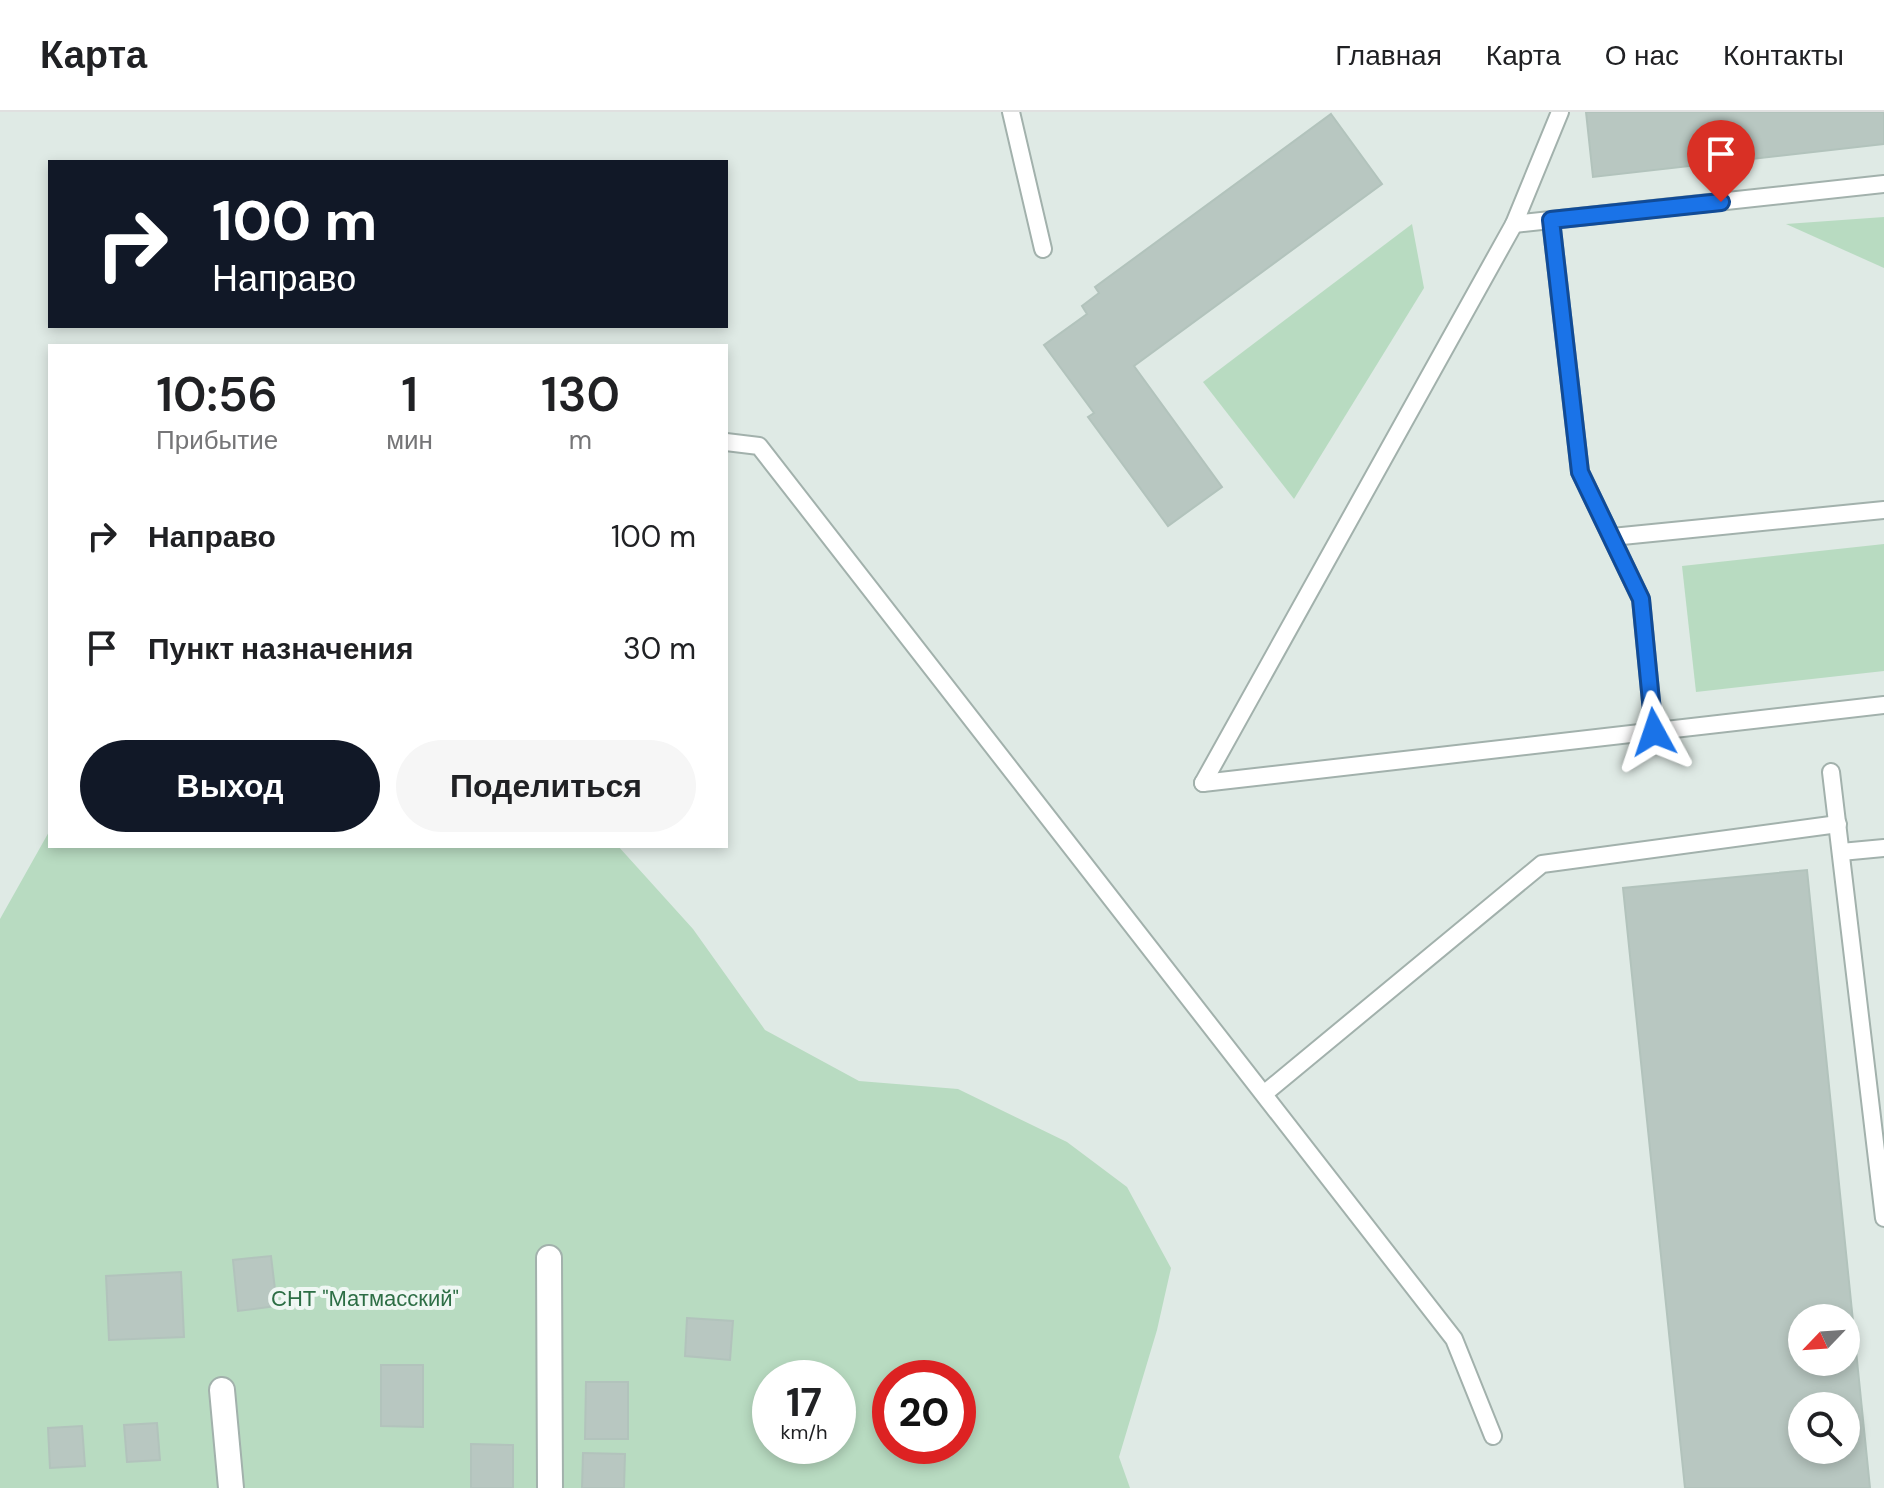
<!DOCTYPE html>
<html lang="ru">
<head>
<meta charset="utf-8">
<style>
  :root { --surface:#fff; --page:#f6f6f6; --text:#202124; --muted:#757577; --line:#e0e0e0; --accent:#111827 }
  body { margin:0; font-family:"DM Sans",sans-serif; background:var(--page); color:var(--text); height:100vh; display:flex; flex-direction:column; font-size:30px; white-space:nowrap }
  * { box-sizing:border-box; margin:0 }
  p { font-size:26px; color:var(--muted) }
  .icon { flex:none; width:44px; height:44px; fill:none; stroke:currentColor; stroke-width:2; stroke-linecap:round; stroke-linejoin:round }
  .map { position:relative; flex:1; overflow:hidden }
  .side { position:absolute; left:48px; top:232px; width:680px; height:504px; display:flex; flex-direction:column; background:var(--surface); border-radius:0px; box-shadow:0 4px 12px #0003 }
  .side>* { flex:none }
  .hud { position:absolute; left:48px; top:48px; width:680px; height:168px; border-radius:0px; box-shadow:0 4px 12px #0003; background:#111827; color:#fff; overflow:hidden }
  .needle { width:52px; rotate:245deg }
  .fabs { position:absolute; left:1788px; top:1192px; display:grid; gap:16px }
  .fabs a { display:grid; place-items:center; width:72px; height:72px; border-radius:50%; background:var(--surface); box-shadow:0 4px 12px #0003; font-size:40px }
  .speed { position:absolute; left:752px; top:1248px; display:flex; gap:16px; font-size:40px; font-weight:700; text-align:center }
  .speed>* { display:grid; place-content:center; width:104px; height:104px; border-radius:50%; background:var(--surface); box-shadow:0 4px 12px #0003; line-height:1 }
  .speed small { font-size:20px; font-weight:400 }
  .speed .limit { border:12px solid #d22; background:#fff; color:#111 }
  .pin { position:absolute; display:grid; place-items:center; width:68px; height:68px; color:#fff; margin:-82px -34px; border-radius:50% 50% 50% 0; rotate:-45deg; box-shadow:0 0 8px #0007 }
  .pin .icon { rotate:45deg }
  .me { position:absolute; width:88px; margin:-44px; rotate:355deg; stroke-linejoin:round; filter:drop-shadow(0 0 6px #0008) }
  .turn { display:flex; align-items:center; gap:28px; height:168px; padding:0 32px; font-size:36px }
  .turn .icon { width:104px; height:104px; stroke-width:2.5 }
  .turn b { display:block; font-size:56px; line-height:68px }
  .eta { display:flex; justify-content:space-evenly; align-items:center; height:136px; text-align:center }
  .eta b { font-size:48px; font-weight:600; line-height:56px }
  .cta { display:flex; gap:16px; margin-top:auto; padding:16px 32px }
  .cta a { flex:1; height:92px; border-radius:48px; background:var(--accent); color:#fff; font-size:32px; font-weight:600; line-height:92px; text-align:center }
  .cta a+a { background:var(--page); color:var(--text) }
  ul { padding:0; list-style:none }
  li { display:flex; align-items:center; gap:24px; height:112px; padding:0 32px }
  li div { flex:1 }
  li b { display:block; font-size:30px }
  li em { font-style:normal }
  header { display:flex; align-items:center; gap:48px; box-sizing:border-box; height:112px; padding:0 40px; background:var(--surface); border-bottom:2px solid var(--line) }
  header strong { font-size:38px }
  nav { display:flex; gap:44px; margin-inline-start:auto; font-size:28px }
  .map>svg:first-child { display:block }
</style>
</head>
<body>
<header>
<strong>Карта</strong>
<nav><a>Главная</a><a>Карта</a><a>О нас</a><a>Контакты</a></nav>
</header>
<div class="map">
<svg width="1884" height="1376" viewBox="0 0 1884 1376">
  <rect width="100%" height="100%" fill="#dfeae5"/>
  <g fill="#b8dbc1" fill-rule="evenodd">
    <polygon points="1884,105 1884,156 1786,112"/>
    <polygon points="1412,112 1424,176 1294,387 1203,270"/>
    <polygon points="1884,432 1884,559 1696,580 1682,454"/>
    <path d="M 50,718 L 50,734 L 618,734 L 693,817 L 765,918 L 859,969 L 958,977 L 1067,1030 L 1127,1075 L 1171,1156 L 1157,1218 L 1119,1345 L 1130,1376 L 0,1376 L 0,807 ZM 770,1266 L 838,1266 L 838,1334 L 770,1334 ZM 890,1266 L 958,1266 L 958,1334 L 890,1334 Z"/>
  </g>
  <g fill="#b8c7c1" stroke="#b2c3bc" stroke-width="2" fill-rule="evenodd">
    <polygon points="1586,0 1884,0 1884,32 1593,65"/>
    <polygon points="1331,2 1382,72 1134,254 1222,375 1168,414 1088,305 1094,301 1044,233 1087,202 1082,194 1099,181 1095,175"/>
    <path d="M 1807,758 L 1870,1376 L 1685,1376 L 1623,776 ZM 1802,1206 L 1846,1206 L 1846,1250 L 1802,1250 ZM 1802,1294 L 1846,1294 L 1846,1338 L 1802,1338 Z"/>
    <polygon points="271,1144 277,1194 238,1199 233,1148"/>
    <polygon points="181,1160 184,1225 109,1228 106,1164"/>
    <polygon points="687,1206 733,1209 730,1248 685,1244"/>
    <polygon points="381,1253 423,1253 423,1315 381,1314"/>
    <polygon points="586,1270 628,1270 628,1327 585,1327"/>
    <polygon points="157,1311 160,1348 127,1350 124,1313"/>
    <polygon points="82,1314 85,1354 50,1356 48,1316"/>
    <polygon points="471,1332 513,1333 513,1376 471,1376"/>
    <polygon points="583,1341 625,1342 624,1376 582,1376"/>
  </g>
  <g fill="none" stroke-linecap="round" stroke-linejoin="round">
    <defs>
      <g id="lane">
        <polyline points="1011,0 1043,137"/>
        <polyline points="1560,0 1514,112 1884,72"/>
        <polyline points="1551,108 1580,360 1641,487 1654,620"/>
        <polyline points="726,330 759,334 1454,1227 1493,1324"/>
        <polyline points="1612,425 1884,398"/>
        <polyline points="1831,660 1884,1106"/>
        <polyline points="1203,671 1884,593"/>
        <polyline points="1203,671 1514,112"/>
        <polyline points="1841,740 1884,736"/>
        <polyline points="1265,981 1542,752 1838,712"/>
      </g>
      <g id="street">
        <polyline points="549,1146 550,1376"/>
        <polyline points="222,1278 231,1376"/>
      </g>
    </defs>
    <use href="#lane" stroke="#a2b1ac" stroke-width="20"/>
    <use href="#street" stroke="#a2b1ac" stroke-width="28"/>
    <use href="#lane" stroke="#fff" stroke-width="16"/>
    <use href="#street" stroke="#fff" stroke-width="24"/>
  </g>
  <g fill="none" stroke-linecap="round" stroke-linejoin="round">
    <defs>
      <polyline id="route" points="1654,620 1641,487 1580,360 1551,108 1721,90"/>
    </defs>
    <use href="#route" stroke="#114b97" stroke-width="20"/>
    <use href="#route" stroke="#1a73e8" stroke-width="14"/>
  </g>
  <g text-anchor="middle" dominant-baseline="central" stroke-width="8" stroke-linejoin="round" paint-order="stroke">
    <g font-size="22" fill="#2d6e45" stroke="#eff7f3">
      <text x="365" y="1186">СНТ "Матмасский"</text>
    </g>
  </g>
</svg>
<div class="fabs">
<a><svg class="needle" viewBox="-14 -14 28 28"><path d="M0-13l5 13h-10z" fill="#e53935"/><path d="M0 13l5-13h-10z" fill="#757577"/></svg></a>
<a><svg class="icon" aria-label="search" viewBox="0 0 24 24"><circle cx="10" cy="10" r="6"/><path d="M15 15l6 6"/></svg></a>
</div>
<div class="speed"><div>17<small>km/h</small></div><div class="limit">20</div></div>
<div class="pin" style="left:1721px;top:90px;background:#d93025"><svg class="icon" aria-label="arrive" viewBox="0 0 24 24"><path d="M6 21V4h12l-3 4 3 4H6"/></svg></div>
<svg class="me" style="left:1654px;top:620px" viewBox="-20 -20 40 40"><path d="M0-17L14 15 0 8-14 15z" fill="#1a73e8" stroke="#fff" stroke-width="4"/></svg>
<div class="hud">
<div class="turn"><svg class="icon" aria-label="right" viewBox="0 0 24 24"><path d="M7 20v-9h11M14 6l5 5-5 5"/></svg><div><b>100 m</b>Направо</div></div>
</div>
<section class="side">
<div class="eta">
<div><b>10:56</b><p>Прибытие</p></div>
<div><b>1</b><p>мин</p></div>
<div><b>130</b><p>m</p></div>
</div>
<ul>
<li><svg class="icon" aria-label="right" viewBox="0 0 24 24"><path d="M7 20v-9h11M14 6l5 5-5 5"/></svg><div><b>Направо</b></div><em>100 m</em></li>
<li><svg class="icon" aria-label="arrive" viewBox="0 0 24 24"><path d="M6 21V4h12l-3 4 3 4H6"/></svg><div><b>Пункт назначения</b></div><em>30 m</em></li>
</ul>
<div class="cta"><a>Выход</a><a>Поделиться</a></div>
</section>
</div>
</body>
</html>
